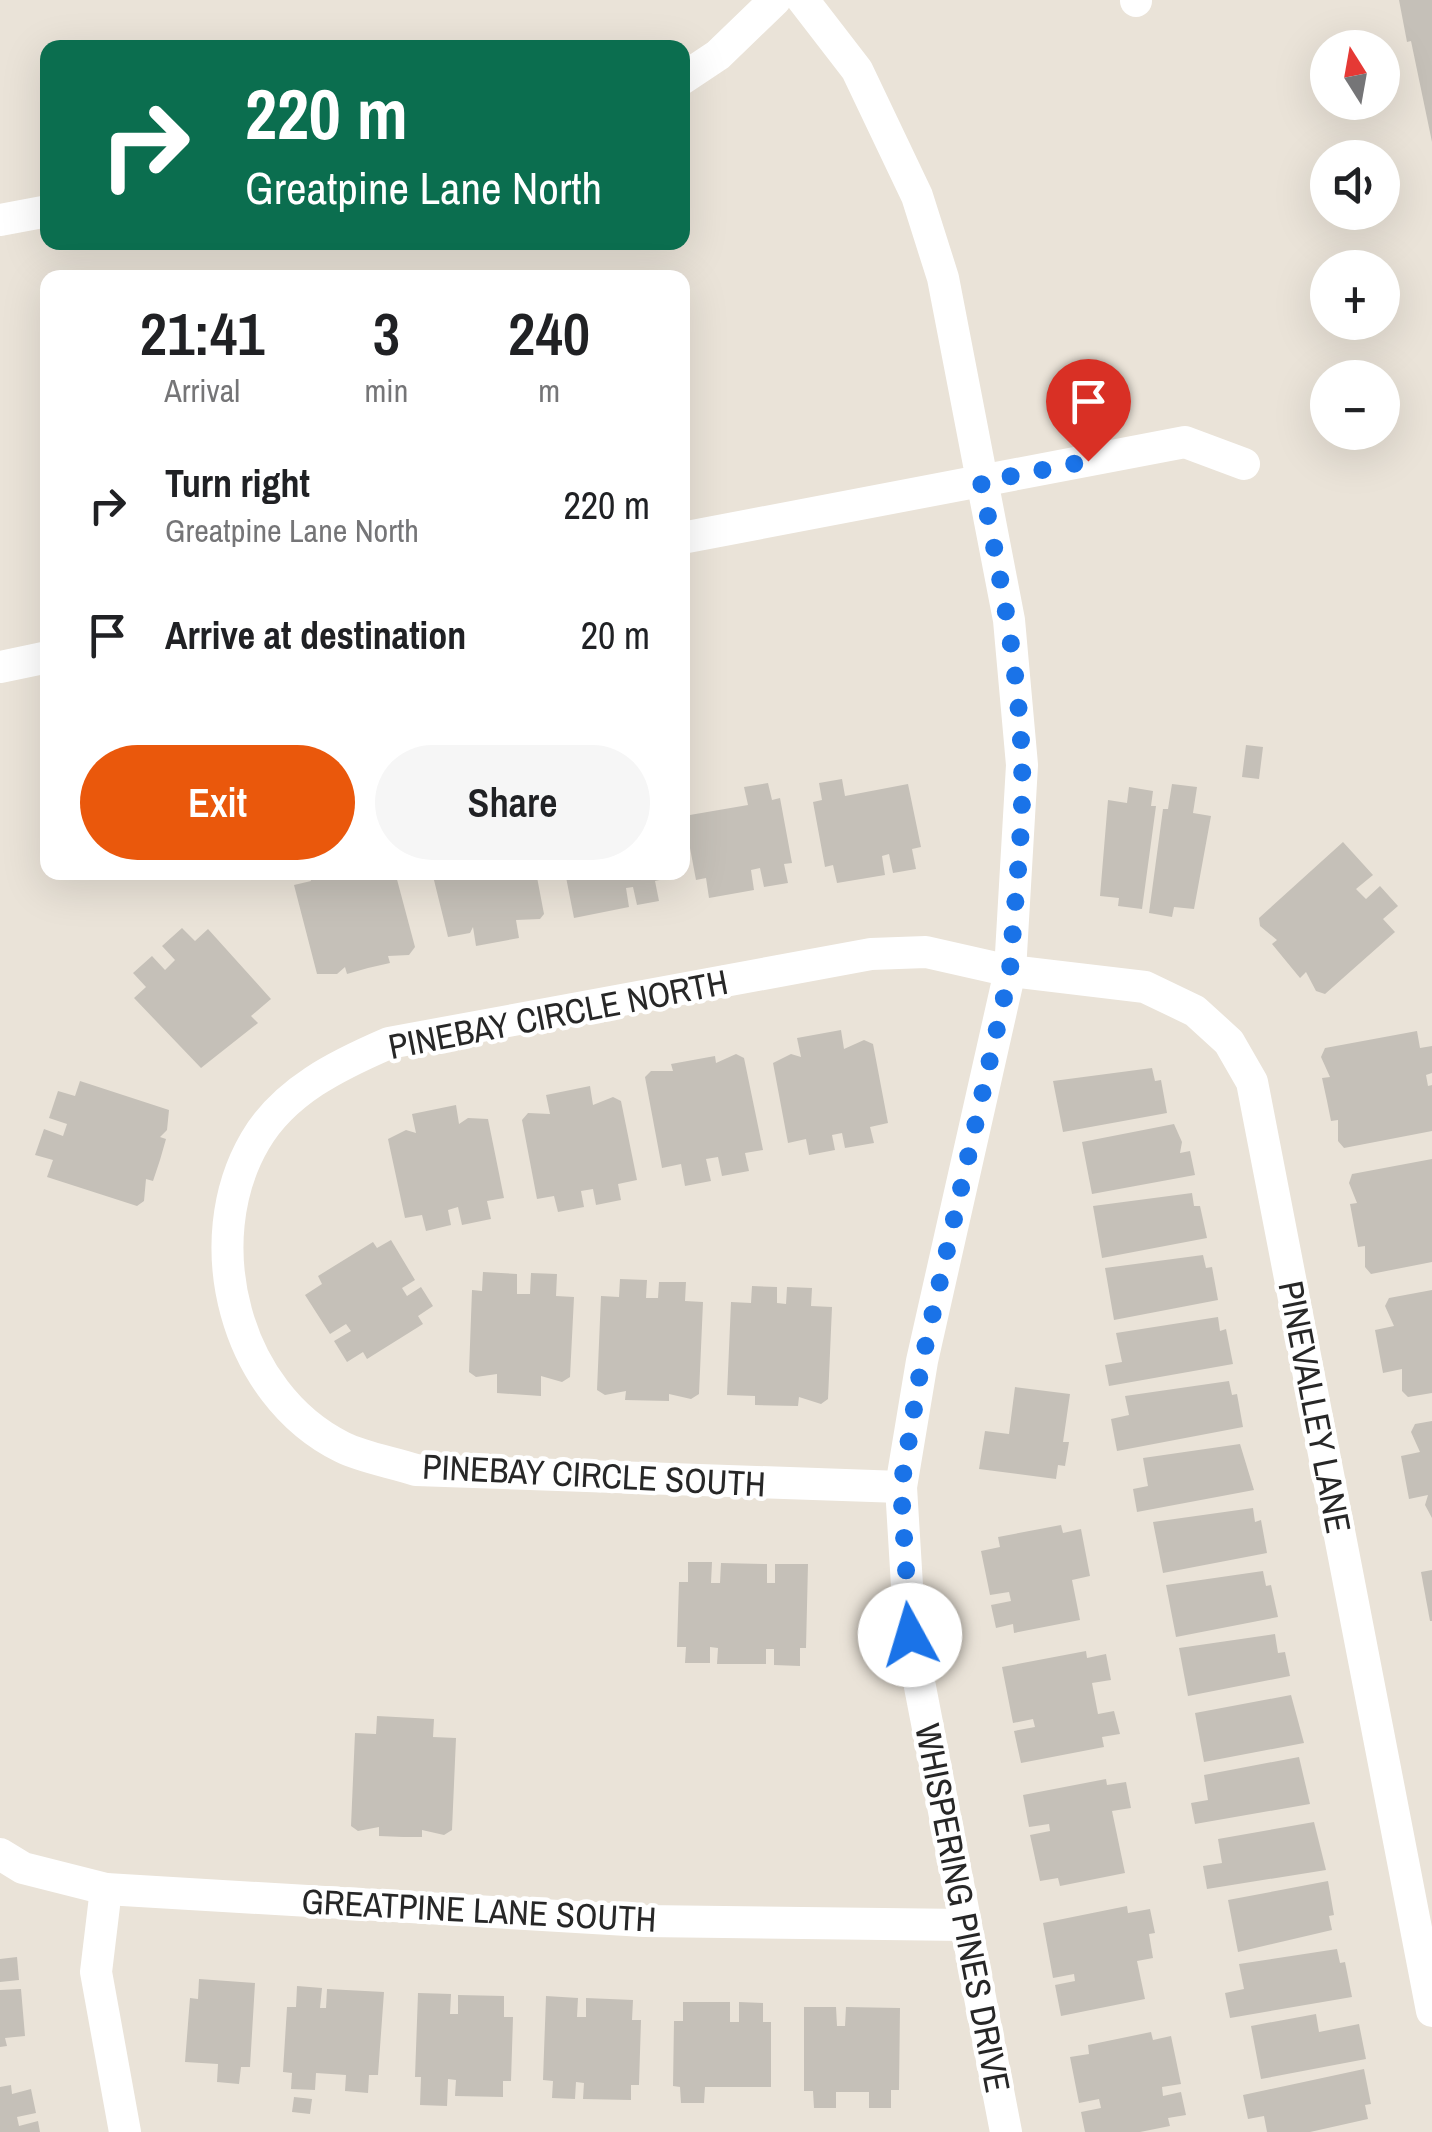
<!DOCTYPE html>
<html lang="en">
<head>
<meta charset="utf-8">
<style>
  :root { --surface:#fff; --page:#f6f6f6; --text:#202124; --muted:#757577; --accent:#ea580c }
  body { margin:0; font-family:"Archivo Narrow",sans-serif; background:var(--page); color:var(--text); height:100vh; display:flex; flex-direction:column; font-size:38px; white-space:nowrap }
  * { box-sizing:border-box; margin:0 }
  p { font-size:32px; color:var(--muted) }
  .icon { flex:none; width:55px; height:55px; fill:none; stroke:currentColor; stroke-width:2; stroke-linecap:round; stroke-linejoin:round }
  .map { position:relative; flex:1; overflow:hidden }
  .panel { position:absolute; left:40px; top:270px; width:650px; height:610px; display:flex; flex-direction:column; background:var(--surface); border-radius:20px; box-shadow:0 10px 40px #0002 }
  .panel>* { flex:none }
  .hud { position:absolute; left:40px; top:40px; width:650px; height:210px; border-radius:20px; box-shadow:0 10px 40px #0002; background:#0b6e4f; color:#fff; overflow:hidden }
  .needle { width:65px; rotate:349deg }
  .buttons { position:absolute; left:1310px; top:30px; display:grid; gap:20px }
  .buttons a { display:grid; place-items:center; width:90px; height:90px; border-radius:50%; background:var(--surface); box-shadow:0 10px 40px #0002; font-size:50px }
  .pin { position:absolute; display:grid; place-items:center; width:85px; height:85px; color:#fff; margin:-102px -42px; border-radius:50% 50% 50% 0; rotate:-45deg; box-shadow:0 0 10px #0007 }
  .pin .icon { rotate:45deg }
  .me { position:absolute; width:110px; margin:-55px; rotate:354deg; stroke-linejoin:round; filter:drop-shadow(0 0 8px #0008) }
  .turn { display:flex; align-items:center; gap:35px; height:210px; padding:0 40px; font-size:45px }
  .turn .icon { width:130px; height:130px; stroke-width:2.5 }
  .turn b { display:block; font-size:70px; line-height:85px }
  .eta { display:flex; justify-content:space-evenly; align-items:center; height:170px; text-align:center }
  .eta b { font-size:60px; font-weight:600; line-height:70px }
  .cta { display:flex; gap:20px; margin-top:auto; padding:20px 40px }
  .cta a { flex:1; height:115px; border-radius:60px; background:var(--accent); color:#fff; font-size:40px; font-weight:600; line-height:115px; text-align:center }
  .cta a+a { background:var(--page); color:var(--text) }
  ul { padding:0; list-style:none }
  li { display:flex; align-items:center; gap:30px; height:130px; padding:0 40px }
  li div { flex:1 }
  li b { display:block; font-size:38px }
  li em { font-style:normal }
  .map>svg:first-child { display:block }
</style>
</head>
<body>
<div class="map">
<svg width="1432" height="2132" viewBox="0 0 1432 2132">
  <rect width="100%" height="100%" fill="#eae3d8"/>
  <g fill="#c5c0b8">
    <polygon points="1399,0 1432,0 1432,142 1411,41 1407,42"/>
    <polygon points="1246,745 1263,747 1259,779 1242,777"/>
    <polygon points="842,779 845,796 908,784 921,847 912,849 916,869 893,873 889,854 882,856 885,875 837,883 833,865 825,867 813,802 822,800 819,783"/>
    <polygon points="768,783 772,800 780,798 792,863 784,864 788,883 764,887 760,868 751,870 754,890 709,898 706,878 696,880 684,816 748,805 744,787"/>
    <polygon points="1172,784 1197,787 1193,813 1211,816 1194,909 1174,907 1172,917 1149,913 1163,809 1168,809"/>
    <polygon points="1129,787 1153,791 1151,806 1156,806 1142,909 1118,906 1119,898 1100,896 1108,800 1127,803"/>
    <polygon points="1343,842 1373,875 1356,889 1366,899 1380,886 1398,906 1383,919 1395,932 1325,994 1316,991 1306,972 1300,978 1272,944 1277,940 1260,926 1259,918"/>
    <polygon points="309,872 395,872 415,947 409,955 388,956 390,963 368,968 347,974 345,967 337,974 317,974 294,885 311,881"/>
    <polygon points="432,872 536,872 544,914 540,919 516,920 519,938 476,946 473,927 470,933 448,937"/>
    <polygon points="565,872 663,872 664,879 655,881 659,901 637,905 633,887 626,888 629,907 574,918"/>
    <polygon points="182,928 195,941 208,929 271,999 251,1016 258,1023 201,1068 134,998 146,987 133,973 152,956 165,970 175,960 162,946"/>
    <polygon points="841,1030 844,1049 864,1040 873,1044 888,1123 870,1127 874,1143 845,1148 842,1133 832,1135 835,1150 809,1155 806,1139 788,1143 773,1063 791,1054 801,1057 797,1038"/>
    <polygon points="1417,1031 1420,1048 1432,1046 1432,1073 1426,1075 1428,1086 1432,1085 1432,1131 1344,1148 1338,1141 1338,1120 1331,1121 1327,1101 1322,1078 1330,1077 1321,1057 1325,1048"/>
    <polygon points="736,1054 744,1058 763,1150 745,1153 749,1171 722,1176 718,1157 706,1159 711,1181 685,1186 681,1164 662,1168 645,1077 651,1071 673,1071 671,1064 715,1056 716,1063"/>
    <polygon points="1152,1068 1155,1081 1161,1080 1167,1113 1063,1132 1053,1081"/>
    <polygon points="80,1081 169,1110 167,1130 160,1137 166,1139 160,1160 153,1181 146,1179 144,1201 137,1206 47,1177 53,1160 35,1155 44,1129 63,1136 67,1124 49,1118 58,1091 75,1096"/>
    <polygon points="590,1086 593,1105 613,1097 621,1101 637,1180 618,1184 621,1200 596,1205 593,1189 581,1191 584,1207 558,1212 554,1196 537,1199 522,1120 528,1113 550,1114 546,1095"/>
    <polygon points="456,1105 459,1124 468,1118 488,1119 504,1198 487,1201 491,1219 462,1225 458,1207 448,1210 451,1225 426,1231 422,1215 405,1218 388,1139 406,1130 416,1133 412,1114"/>
    <polygon points="1174,1124 1182,1142 1180,1153 1190,1151 1195,1175 1092,1194 1082,1142"/>
    <polygon points="1432,1159 1432,1262 1371,1274 1365,1267 1365,1246 1358,1247 1350,1204 1357,1203 1349,1183 1352,1174"/>
    <polygon points="1192,1193 1194,1206 1200,1206 1207,1238 1102,1258 1093,1206"/>
    <polygon points="391,1240 415,1280 402,1288 407,1296 421,1287 433,1306 418,1316 423,1324 367,1359 363,1352 347,1362 334,1341 351,1331 346,1324 330,1334 305,1295 322,1284 318,1276 373,1242 377,1248"/>
    <polygon points="1203,1255 1206,1268 1212,1267 1218,1300 1114,1320 1105,1268"/>
    <polygon points="483,1272 517,1274 517,1294 530,1294 531,1273 557,1274 556,1296 574,1297 570,1377 562,1382 541,1376 541,1396 497,1393 497,1374 476,1377 469,1372 472,1290 482,1291"/>
    <polygon points="620,1279 647,1280 646,1298 658,1298 659,1282 686,1282 685,1301 703,1302 699,1394 691,1399 669,1394 669,1401 625,1400 626,1391 605,1395 597,1390 601,1296 619,1297"/>
    <polygon points="752,1286 777,1287 777,1303 786,1304 787,1287 812,1288 811,1306 832,1307 828,1399 821,1404 799,1397 798,1406 755,1405 755,1396 727,1395 731,1302 751,1303"/>
    <polygon points="1432,1290 1432,1393 1408,1397 1402,1391 1402,1369 1383,1373 1375,1330 1394,1326 1385,1306 1389,1298"/>
    <polygon points="1218,1317 1220,1331 1226,1329 1233,1364 1109,1386 1105,1365 1122,1362 1116,1333"/>
    <polygon points="1229,1381 1232,1395 1237,1394 1243,1427 1117,1451 1111,1419 1129,1415 1125,1396"/>
    <polygon points="1015,1387 1070,1394 1063,1442 1069,1442 1065,1466 1058,1465 1056,1479 979,1469 985,1431 1009,1434"/>
    <polygon points="1432,1421 1432,1518 1425,1505 1428,1495 1409,1499 1401,1456 1420,1452 1411,1432 1415,1424"/>
    <polygon points="1240,1444 1254,1490 1137,1512 1133,1489 1148,1486 1143,1458"/>
    <polygon points="1253,1508 1255,1522 1261,1520 1267,1553 1163,1573 1153,1522"/>
    <polygon points="1061,1525 1063,1533 1081,1529 1090,1576 1072,1580 1080,1620 1014,1633 1013,1624 996,1628 991,1605 1011,1601 1009,1592 990,1595 981,1551 1000,1547 998,1537"/>
    <polygon points="688,1562 712,1562 711,1583 720,1583 721,1563 767,1564 767,1583 775,1583 775,1564 808,1564 806,1648 800,1648 800,1666 774,1665 774,1649 766,1649 766,1664 717,1664 718,1648 710,1647 710,1663 685,1663 686,1647 677,1647 679,1582 688,1582"/>
    <polygon points="1432,1570 1432,1621 1430,1621 1421,1572"/>
    <polygon points="1263,1571 1266,1586 1271,1585 1278,1617 1176,1637 1166,1585"/>
    <polygon points="1275,1634 1278,1653 1285,1652 1290,1676 1188,1696 1179,1648"/>
    <polygon points="1086,1651 1087,1658 1106,1654 1111,1680 1092,1683 1098,1714 1114,1711 1120,1734 1102,1737 1104,1747 1021,1763 1014,1731 1035,1727 1033,1719 1013,1723 1002,1667"/>
    <polygon points="1291,1695 1304,1743 1204,1762 1195,1713"/>
    <polygon points="377,1716 434,1719 433,1737 456,1738 452,1830 444,1835 422,1830 422,1837 403,1837 379,1836 379,1827 358,1831 351,1826 355,1733 376,1734"/>
    <polygon points="1299,1757 1310,1804 1195,1824 1191,1803 1208,1800 1204,1775"/>
    <polygon points="1106,1779 1107,1785 1126,1782 1131,1808 1112,1811 1125,1873 1060,1886 1058,1878 1040,1881 1030,1835 1050,1831 1049,1824 1029,1827 1023,1795"/>
    <polygon points="1314,1822 1326,1870 1207,1889 1203,1866 1222,1863 1218,1839"/>
    <polygon points="1328,1881 1334,1915 1329,1916 1332,1930 1238,1952 1228,1900"/>
    <polygon points="1127,1906 1128,1913 1150,1909 1155,1933 1149,1934 1153,1958 1137,1961 1145,1999 1061,2016 1055,1985 1075,1981 1074,1974 1053,1978 1043,1923"/>
    <polygon points="1337,1949 1340,1963 1345,1962 1352,1997 1230,2018 1225,1993 1244,1989 1239,1964"/>
    <polygon points="17,1957 19,1980 0,1982 0,1959"/>
    <polygon points="199,1979 255,1983 250,2067 241,2067 239,2084 217,2082 218,2064 185,2062 190,1998 198,1999"/>
    <polygon points="297,1986 322,1988 320,2008 326,2008 327,1989 384,1992 378,2075 369,2075 368,2093 345,2091 346,2075 316,2073 315,2090 291,2089 292,2073 283,2072 287,2007 296,2007"/>
    <polygon points="21,1989 25,2036 5,2038 7,2046 0,2047 0,1990"/>
    <polygon points="418,1993 451,1994 450,2014 458,2014 458,1995 504,1996 504,2017 513,2017 511,2081 503,2081 503,2097 455,2096 456,2080 448,2079 447,2106 420,2105 421,2077 415,2077"/>
    <polygon points="546,1996 578,1998 577,2017 586,2017 586,1998 633,2000 632,2020 641,2020 639,2085 631,2085 631,2100 583,2099 584,2083 576,2082 575,2099 552,2098 553,2081 543,2080"/>
    <polygon points="683,2002 730,2002 730,2022 739,2022 739,2002 763,2003 763,2022 771,2022 771,2087 705,2087 704,2103 681,2103 680,2087 673,2086 674,2021 683,2021"/>
    <polygon points="804,2007 836,2007 837,2026 845,2026 846,2007 900,2008 899,2090 891,2090 891,2108 869,2108 869,2092 836,2092 836,2108 814,2108 813,2091 804,2091"/>
    <polygon points="1316,2014 1319,2032 1359,2024 1366,2059 1261,2079 1251,2026"/>
    <polygon points="1151,2032 1153,2040 1171,2036 1181,2084 1162,2087 1163,2096 1181,2092 1186,2115 1168,2118 1170,2126 1140,2132 1085,2132 1081,2112 1101,2108 1099,2099 1079,2103 1070,2057 1089,2054 1088,2045"/>
    <polygon points="1364,2069 1371,2104 1365,2105 1368,2119 1310,2132 1267,2132 1264,2116 1248,2119 1243,2095"/>
    <polygon points="11,2085 12,2094 31,2089 36,2113 17,2117 19,2126 38,2121 40,2132 0,2132 0,2087"/>
    <polygon points="294,2097 312,2099 310,2114 292,2112"/>
  </g>
  <g fill="none" stroke-linecap="round" stroke-linejoin="round">
    <g stroke="#fff" stroke-width="32">
      <polyline points="803,0 857,70 917,196 943,278 1009,620 1022,765 1010,971 922,1361 901,1487 910,1635 1006,2132"/>
      <polyline points="1136,0 1136,1"/>
      <polyline points="682,79 718,55 775,0"/>
      <polyline points="0,220 48,211"/>
      <polyline points="682,538 1185,442 1244,464"/>
      <polyline points="0,667 48,657"/>
      <path d="M 901,1487 L 416,1470 C 392,1462 364,1458 342,1447 C 235,1394 196,1242 255,1141 C 284,1091 338,1065 389,1043 L 871,954 L 926,952 L 1010,971 L 1145,987 L 1195,1011 L 1229,1042 L 1252,1082 L 1432,2011"/>
      <polyline points="0,1854 23,1868 106,1889 644,1921 965,1925"/>
      <polyline points="106,1889 96,1972 125,2132"/>
    </g>
  </g>
  <g fill="none" stroke-linecap="round" stroke-linejoin="round">
    <path stroke="#1a73e8" stroke-width="18" stroke-dasharray="0 32.4" d="M 910,1635 L 901,1487 L 922,1361 L 1010,971 C 1014,903 1024,832 1022,763 C 1019,668 1000,575 981,482 L 1088,461"/>
  </g>
  <g text-anchor="middle" dominant-baseline="central" stroke-width="9" stroke-linejoin="round" paint-order="stroke">
    <g font-size="35" fill="#272727" stroke="#fff">
      <text transform="translate(558 1014) rotate(-11)">PINEBAY CIRCLE NORTH</text>
      <text transform="translate(1315 1407) rotate(79)">PINEVALLEY LANE</text>
      <text transform="translate(594 1475) rotate(3)">PINEBAY CIRCLE SOUTH</text>
      <text transform="translate(963 1908) rotate(79)">WHISPERING PINES DRIVE</text>
      <text transform="translate(479 1910) rotate(3)">GREATPINE LANE SOUTH</text>
    </g>
  </g>
</svg>
<div class="buttons">
<a><svg class="needle" viewBox="-14 -14 28 28"><path d="M0-13l5 13h-10z" fill="#e53935"/><path d="M0 13l5-13h-10z" fill="#757577"/></svg></a>
<a><svg class="icon" aria-label="sound" viewBox="0 0 24 24"><path d="M4 9h4l5-4v14l-5-4H4zM17 9q2 3 0 6"/></svg></a>
<a>+</a>
<a>−</a>
</div>
<div class="pin" style="left:1088px;top:461px;background:#d93025"><svg class="icon" aria-label="arrive" viewBox="0 0 24 24"><path d="M6 21V4h12l-3 4 3 4H6"/></svg></div>
<svg class="me" style="left:910px;top:1635px" viewBox="-20 -20 40 40"><circle r="19" fill="#fff"/><path d="M0-13L10 11 0 6-10 11z" fill="#1a73e8"/></svg>
<div class="hud">
<div class="turn"><svg class="icon" aria-label="right" viewBox="0 0 24 24"><path d="M7 20v-9h11M14 6l5 5-5 5"/></svg><div><b>220 m</b>Greatpine Lane North</div></div>
</div>
<section class="panel">
<div class="eta">
<div><b>21:41</b><p>Arrival</p></div>
<div><b>3</b><p>min</p></div>
<div><b>240</b><p>m</p></div>
</div>
<ul>
<li><svg class="icon" aria-label="right" viewBox="0 0 24 24"><path d="M7 20v-9h11M14 6l5 5-5 5"/></svg><div><b>Turn right</b><p>Greatpine Lane North</p></div><em>220 m</em></li>
<li><svg class="icon" aria-label="arrive" viewBox="0 0 24 24"><path d="M6 21V4h12l-3 4 3 4H6"/></svg><div><b>Arrive at destination</b></div><em>20 m</em></li>
</ul>
<div class="cta"><a>Exit</a><a>Share</a></div>
</section>
</div>
</body>
</html>
